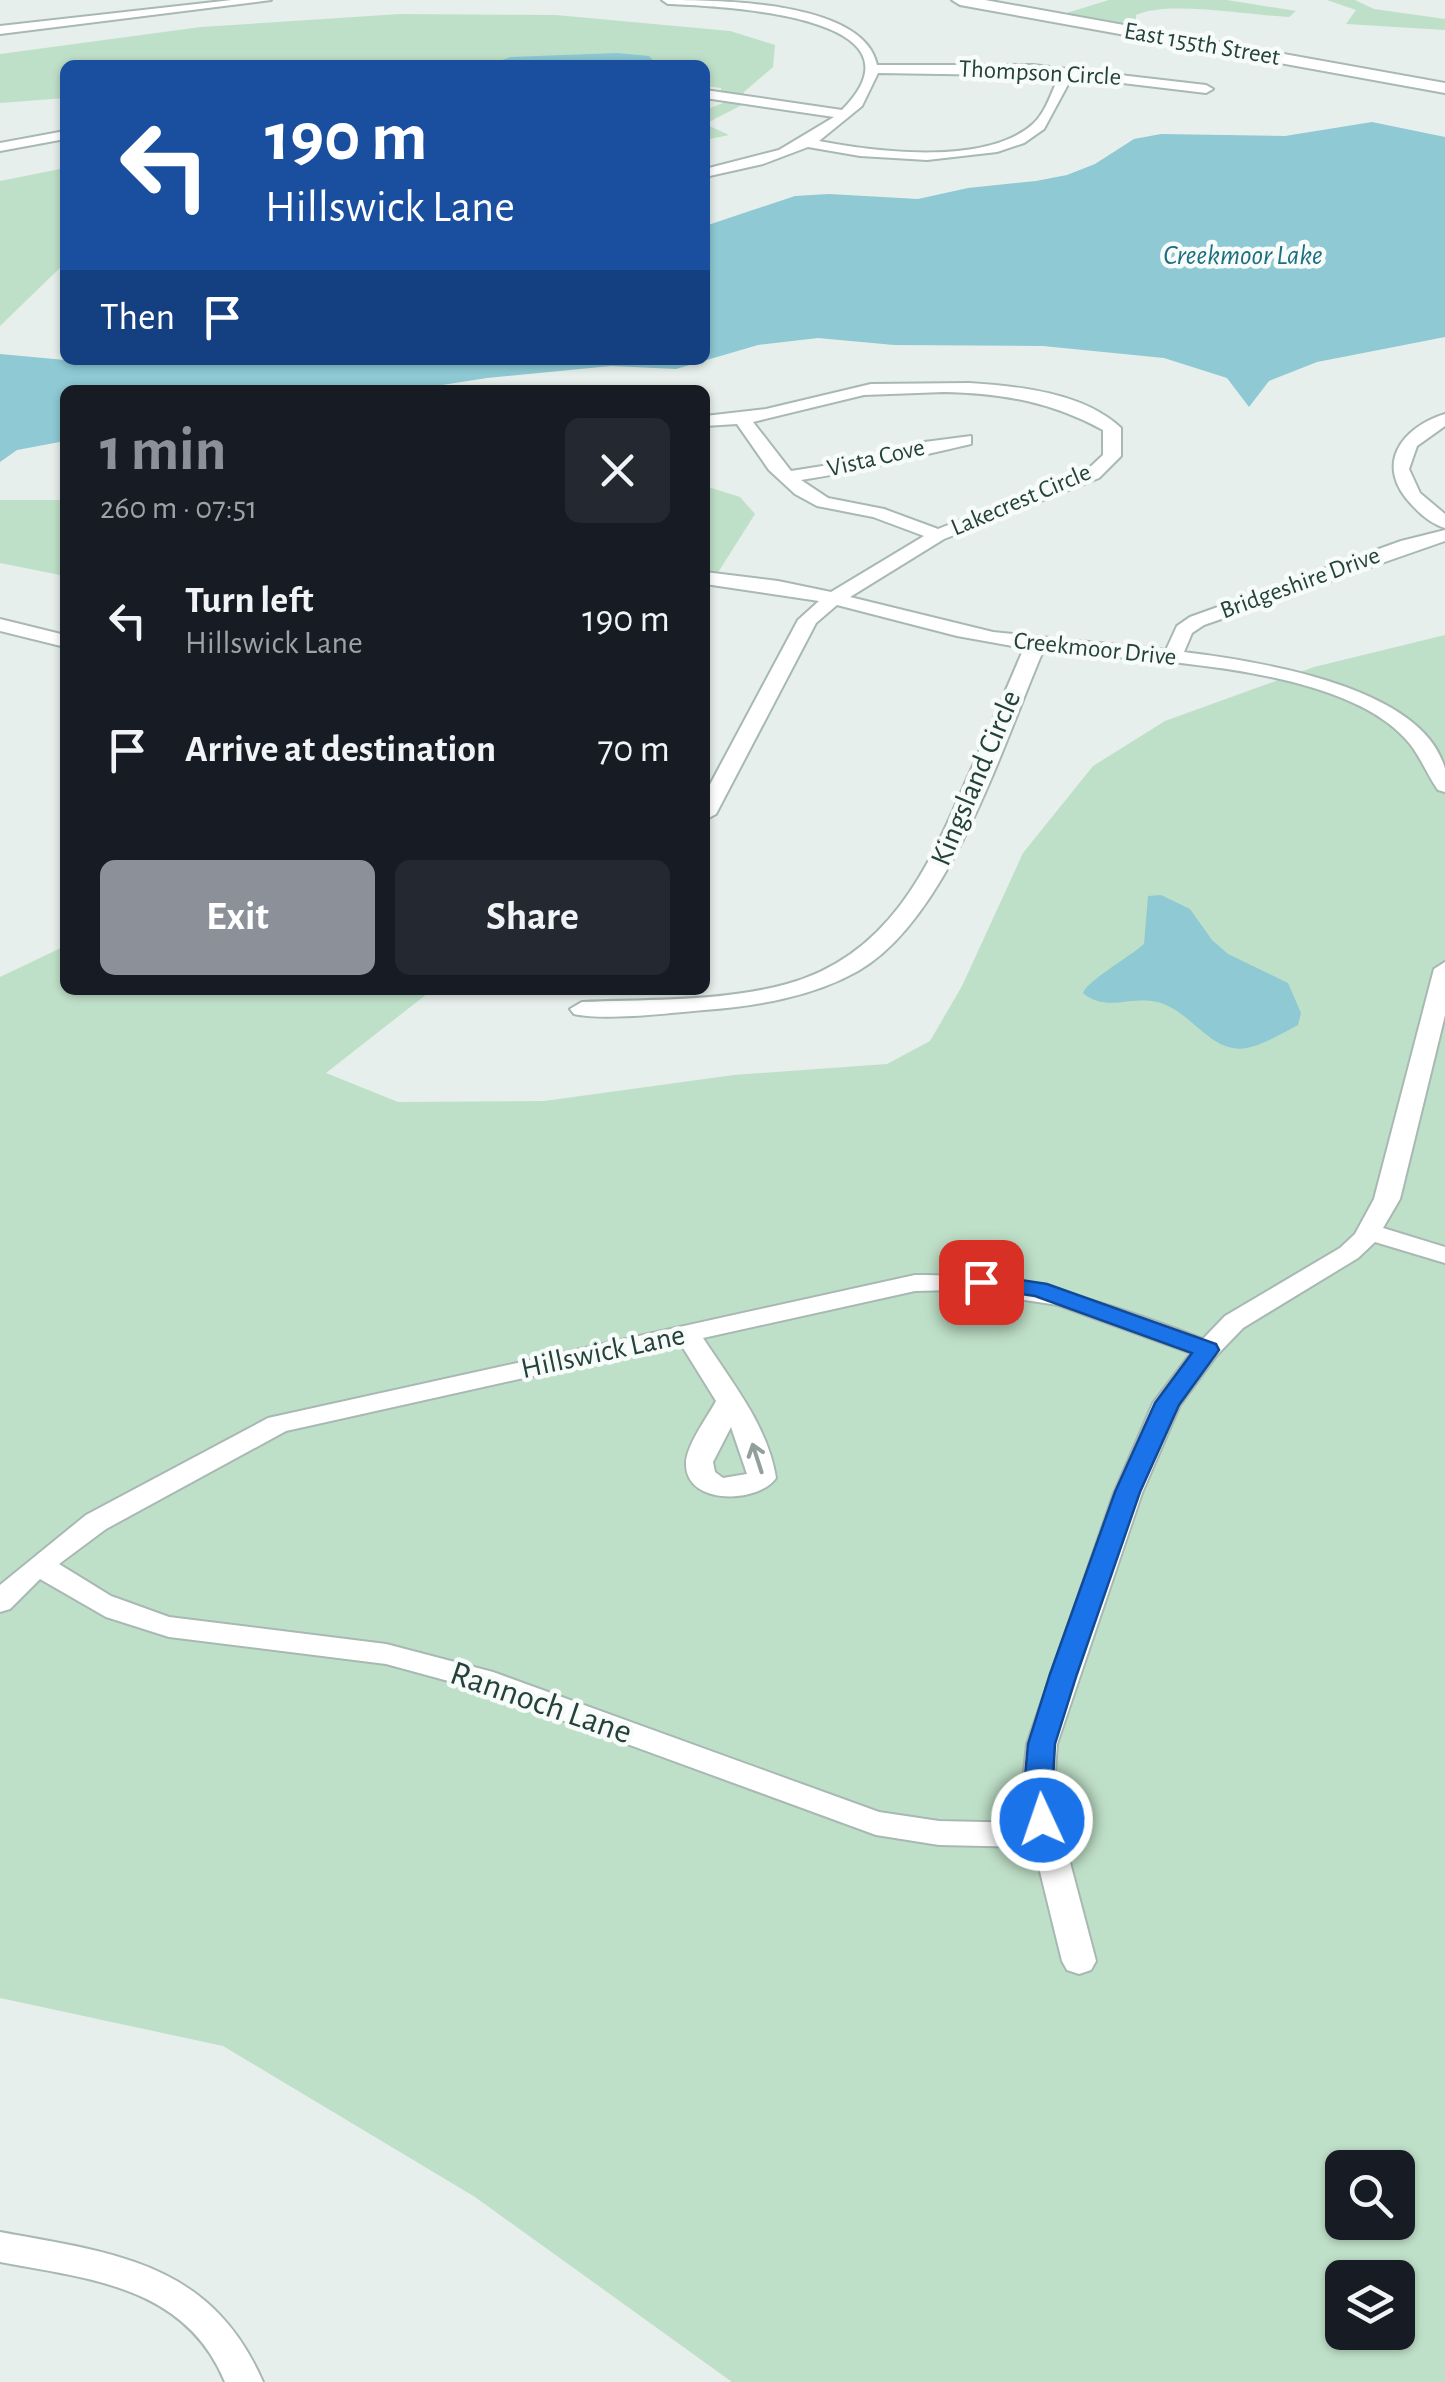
<!DOCTYPE html>
<html lang="en">
<head>
<meta charset="utf-8">
<style>
  :root { --surface:#171b24; --page:#242831; --text:#f1f3f6; --muted:#9ea1a6; --accent:#8c9099 }
  body { margin:0; font-family:"Alegreya Sans",sans-serif; background:var(--page); color:var(--text); height:100vh; display:flex; flex-direction:column; font-size:38px; white-space:nowrap }
  * { box-sizing:border-box; margin:0 }
  p { font-size:32px; color:var(--muted) }
  .icon { flex:none; width:55px; height:55px; fill:none; stroke:currentColor; stroke-width:2; stroke-linecap:round; stroke-linejoin:round }
  .map { position:relative; flex:1; overflow:hidden }
  .side { position:absolute; left:60px; top:385px; width:650px; height:610px; display:flex; flex-direction:column; background:var(--surface); border-radius:15px; box-shadow:0 2px 8px #0004 }
  .side>* { flex:none }
  .banner { position:absolute; left:60px; top:60px; width:650px; height:305px; border-radius:15px; box-shadow:0 2px 8px #0004; background:#1a4fa0; color:#fff; overflow:hidden }
  .controls { position:absolute; left:1325px; top:2150px; display:grid; gap:20px }
  .controls a { display:grid; place-items:center; width:90px; height:90px; border-radius:15px; background:var(--surface); box-shadow:0 2px 8px #0004; font-size:50px }
  .pin { position:absolute; display:grid; place-items:center; width:85px; height:85px; color:#fff; margin:-42px; border-radius:20px; box-shadow:0 5px 15px #0006 }
  .me { position:absolute; width:110px; margin:-55px; rotate:357deg; stroke-linejoin:round; filter:drop-shadow(0 0 8px #0008) }
  .turn { display:flex; align-items:center; gap:35px; height:210px; padding:0 40px; font-size:45px }
  .turn .icon { width:130px; height:130px; stroke-width:2.5 }
  .turn b { display:block; font-size:70px; line-height:85px }
  .then { display:flex; align-items:center; height:95px; padding:0 40px; background:#0003; gap:20px; font-size:38px }
  .round { display:grid; place-items:center; flex:none; width:105px; height:105px; border-radius:15px; background:var(--page) }
  .overview { display:flex; align-items:center; justify-content:space-between; height:170px; padding:0 40px }
  h1 { font-size:60px; font-weight:700; line-height:75px; color:var(--accent) }
  .action { display:flex; gap:20px; margin-top:auto; padding:20px 40px }
  .action a { flex:1; height:115px; border-radius:15px; background:var(--accent); color:#fff; font-size:40px; font-weight:700; line-height:115px; text-align:center }
  .action a+a { background:var(--page); color:var(--text) }
  ul { padding:0; list-style:none }
  li { display:flex; align-items:center; gap:30px; height:130px; padding:0 40px }
  li div { flex:1 }
  li b { display:block; font-size:38px }
  li em { font-style:normal }
  .map>svg:first-child { display:block }
</style>
</head>
<body>
<div class="map">
<svg width="1445" height="2382" viewBox="0 0 1445 2382">
  <rect width="100%" height="100%" fill="#e6efeb"/>
  <g fill="#bfe0c8" fill-rule="evenodd">
    <path d="M 1109,0 L 1227,0 L 1296,11 L 1289,17 C 1248,15 1168,0 1136,15 L 1136,28 L 1060,15 Z"/>
    <polygon points="1327,0 1355,0 1374,9 1445,19 1445,30 1346,24 1356,10"/>
    <polygon points="400,14 556,15 730,31 775,45 773,67 744,92 742,105 705,124 729,135 705,140 705,110 723,103 721,88 705,86 705,65 65,65 65,98 0,103 0,54 201,27"/>
    <polygon points="65,168 65,263 0,326 0,181"/>
    <polygon points="705,486 740,497 755,514 705,593"/>
    <polygon points="0,500 65,500 65,576 0,563"/>
    <path d="M 1445,635 L 1445,2382 L 732,2382 L 475,2197 L 223,2046 L 0,1998 L 0,977 L 65,946 L 65,990 L 432,990 L 326,1073 L 398,1102 L 544,1101 L 734,1075 L 887,1064 L 930,1041 L 962,986 L 1023,853 L 1093,766 L 1165,721 L 1314,667 ZM 1342,2168 L 1398,2168 L 1398,2222 L 1342,2222 ZM 1342,2278 L 1398,2278 L 1398,2332 L 1342,2332 Z"/>
  </g>
  <g fill="#8ec9d4">
    <polygon points="617,53 649,56 658,65 488,65 511,57"/>
    <polygon points="1372,122 1445,137 1445,337 1317,362 1269,381 1249,407 1227,378 1164,358 1043,346 894,345 818,338 758,345 676,369 611,366 487,378 410,390 65,390 65,441 17,450 0,462 0,354 65,360 705,360 705,226 795,196 829,194 918,199 968,188 1036,181 1067,175 1095,164 1134,139 1161,134 1285,136"/>
    <path d="M 1161,895 L 1190,909 L 1212,940 L 1228,954 L 1288,983 L 1301,1013 L 1298,1025 C 1283,1033 1263,1045 1247,1048 C 1208,1055 1190,1005 1151,1001 C 1127,998 1104,1011 1083,993 C 1086,982 1129,957 1144,944 L 1148,896 Z"/>
  </g>
  <g fill="none" stroke-linecap="round" stroke-linejoin="round">
    <defs>
      <g id="minor">
        <polygon points="232,0 271,0 0,34 0,26"/>
        <path d="M 662,0 C 715,0 864,0 877,65 L 1033,65 L 1206,85 L 1213,89 L 1206,93 L 1072,77 L 1044,129 L 1024,143 L 997,152 L 927,160 L 860,156 L 808,147 L 763,164 L 705,177 L 705,169 L 779,150 L 834,117 L 705,98 L 705,90 L 842,110 C 937,14 716,6 668,4 ZM 878,73 L 1059,76 C 1052,91 1046,112 1033,124 C 986,166 876,152 819,141 L 862,106 Z"/>
        <polygon points="65,131 65,139 0,151 0,143"/>
        <path d="M 969,383 C 1018,386 1084,393 1121,428 L 1121,456 L 1099,478 L 944,539 L 850,597 L 993,632 L 1166,650 L 1177,626 L 1190,617 L 1401,541 L 1445,530 L 1445,541 L 1204,625 L 1192,633 L 1184,652 C 1255,661 1423,685 1445,769 C 1445,775 1445,785 1445,792 L 1438,790 C 1428,776 1421,758 1410,744 C 1345,663 1140,661 1043,651 C 1003,744 949,919 858,971 C 812,997 756,1006 704,1010 C 670,1013 604,1021 574,1014 L 570,1009 L 582,1002 C 650,999 721,1002 787,984 C 888,956 928,870 966,781 C 986,737 1005,692 1024,648 L 957,636 L 837,605 L 816,623 L 716,814 L 705,820 L 705,794 L 798,620 L 819,601 L 705,584 L 705,572 L 778,581 L 831,592 L 924,536 L 873,517 L 817,506 L 795,494 L 769,470 L 737,424 L 705,426 L 705,416 L 766,409 L 871,384 ZM 944,392 C 1002,393 1052,402 1103,430 L 1103,455 L 1087,470 L 938,529 L 884,509 L 828,498 L 801,480 C 859,471 914,457 971,444 L 971,436 L 917,443 L 873,458 L 791,471 L 753,422 L 864,395 Z"/>
        <path d="M 1445,414 L 1445,426 L 1417,446 L 1409,469 L 1420,493 L 1445,514 L 1445,528 C 1432,524 1421,515 1412,505 C 1374,466 1400,428 1445,414 Z"/>
        <polygon points="0,619 65,635 65,647 0,631"/>
        <path d="M 1445,962 L 1445,1015 L 1400,1199 L 1383,1228 L 1445,1247 L 1445,1263 L 1375,1242 L 1358,1258 L 1243,1328 L 1216,1356 L 1180,1405 L 1142,1493 L 1057,1744 L 1053,1798 L 1096,1961 L 1091,1970 L 1079,1974 L 1067,1970 L 1062,1961 L 1034,1847 L 939,1845 L 876,1835 L 474,1688 L 386,1664 L 169,1637 L 106,1617 L 40,1579 L 10,1609 L 0,1612 L 0,1585 L 86,1515 L 268,1418 L 915,1275 C 1018,1273 1108,1302 1203,1339 L 1225,1316 L 1340,1248 L 1355,1234 L 1374,1199 L 1434,969 ZM 956,1290 L 1058,1305 L 1191,1353 L 1153,1403 L 1114,1493 L 1027,1744 L 1021,1798 L 1028,1823 L 939,1821 L 879,1812 L 493,1672 L 386,1644 L 169,1617 L 111,1596 L 59,1564 L 106,1529 L 286,1431 L 680,1343 L 716,1401 C 707,1418 685,1447 686,1465 C 687,1506 759,1503 776,1478 C 768,1426 731,1381 703,1338 L 915,1291 ZM 731,1427 L 747,1474 L 723,1478 L 715,1472 L 713,1462 Z"/>
        <path d="M 0,2232 C 114,2253 211,2262 263,2382 L 225,2382 C 185,2285 88,2279 0,2262 Z"/>
      </g>
      <polygon id="tertiary" points="952,0 985,0 1445,83 1445,93 960,5"/>
    </defs>
    <use href="#minor" stroke="#a8b8b2" stroke-width="4"/>
    <use href="#tertiary" stroke="#a8b8b2" stroke-width="4"/>
    <use href="#minor" fill="#fff" fill-rule="evenodd"/>
    <use href="#tertiary" fill="#fff" fill-rule="evenodd"/>
  </g>
  <defs><path id="oneway-shaft" d="M-6 0H5M1.5-3L5.5 0L1.5 3" fill="none" stroke-width="1.6" stroke-linecap="round" stroke-linejoin="round" transform="scale(2.5)"/></defs>
  <use stroke="#92a09c" href="#oneway-shaft" transform="translate(757 1458) rotate(-108)"/>
  <polygon fill="#1a73e8" stroke="#114b97" stroke-width="2.5" points="981,1274 1047,1284 1216,1344 1219,1350 1179,1405 1140,1492 1077,1674 1055,1744 1052,1798 1056,1820 1052,1827 1042,1830 1032,1827 1023,1798 1028,1744 1050,1674 1115,1492 1155,1403 1192,1353 1035,1296 972,1287 969,1282 972,1276"/>
  <g text-anchor="middle" dominant-baseline="central" stroke-width="9" stroke-linejoin="round" paint-order="stroke">
    <g font-size="25" fill="#24423a" stroke="#f7fbf9">
      <text transform="translate(1202 44) rotate(10)">East 155th Street</text>
      <text transform="translate(1040 73) rotate(3)">Thompson Circle</text>
      <text transform="translate(876 458) rotate(-13)">Vista Cove</text>
      <text transform="translate(1021 500) rotate(-23)">Lakecrest Circle</text>
      <text transform="translate(1300 583) rotate(-20)">Bridgeshire Drive</text>
      <text transform="translate(1095 649) rotate(6)">Creekmoor Drive</text>
    </g>
    <g font-size="28" font-style="italic" fill="#1c6f80" stroke="#f7fbf9">
      <text x="1243" y="256">Creekmoor Lake</text>
    </g>
    <g font-size="30" fill="#24423a" stroke="#f7fbf9">
      <text transform="translate(976 778) rotate(-67)">Kingsland Circle</text>
      <text transform="translate(603 1352) rotate(-12)">Hillswick Lane</text>
    </g>
    <g font-size="35" fill="#24423a" stroke="#f7fbf9">
      <text transform="translate(541 1703) rotate(19)">Rannoch Lane</text>
    </g>
  </g>
</svg>
<div class="controls">
<a><svg class="icon" aria-label="search" viewBox="0 0 24 24"><circle cx="10" cy="10" r="6"/><path d="M15 15l6 6"/></svg></a>
<a><svg class="icon" aria-label="layers" viewBox="0 0 24 24"><path d="M12 4l9 5-9 5-9-5zM3 14l9 5 9-5"/></svg></a>
</div>
<div class="pin" style="left:981px;top:1282px;background:#d93025"><svg class="icon" aria-label="arrive" viewBox="0 0 24 24"><path d="M6 21V4h12l-3 4 3 4H6"/></svg></div>
<svg class="me" style="left:1042px;top:1820px" viewBox="-20 -20 40 40"><circle r="17" fill="#1a73e8" stroke="#fff" stroke-width="3"/><path d="M0-11L8 9 0 5-8 9z" fill="#fff"/></svg>
<div class="banner">
<div class="turn"><svg class="icon" aria-label="left" viewBox="0 0 24 24"><path d="M17 20v-9H6M10 6l-5 5 5 5"/></svg><div><b>190 m</b>Hillswick Lane</div></div>
<div class="then">Then<svg class="icon" aria-label="arrive" viewBox="0 0 24 24"><path d="M6 21V4h12l-3 4 3 4H6"/></svg></div>
</div>
<section class="side">
<div class="overview"><div><h1>1 min</h1><p>260 m · 07:51</p></div><a class="round"><svg class="icon" aria-label="close" viewBox="0 0 24 24"><path d="M6 6l12 12M18 6L6 18"/></svg></a></div>
<ul>
<li><svg class="icon" aria-label="left" viewBox="0 0 24 24"><path d="M17 20v-9H6M10 6l-5 5 5 5"/></svg><div><b>Turn left</b><p>Hillswick Lane</p></div><em>190 m</em></li>
<li><svg class="icon" aria-label="arrive" viewBox="0 0 24 24"><path d="M6 21V4h12l-3 4 3 4H6"/></svg><div><b>Arrive at destination</b></div><em>70 m</em></li>
</ul>
<div class="action"><a>Exit</a><a>Share</a></div>
</section>
</div>
</body>
</html>
